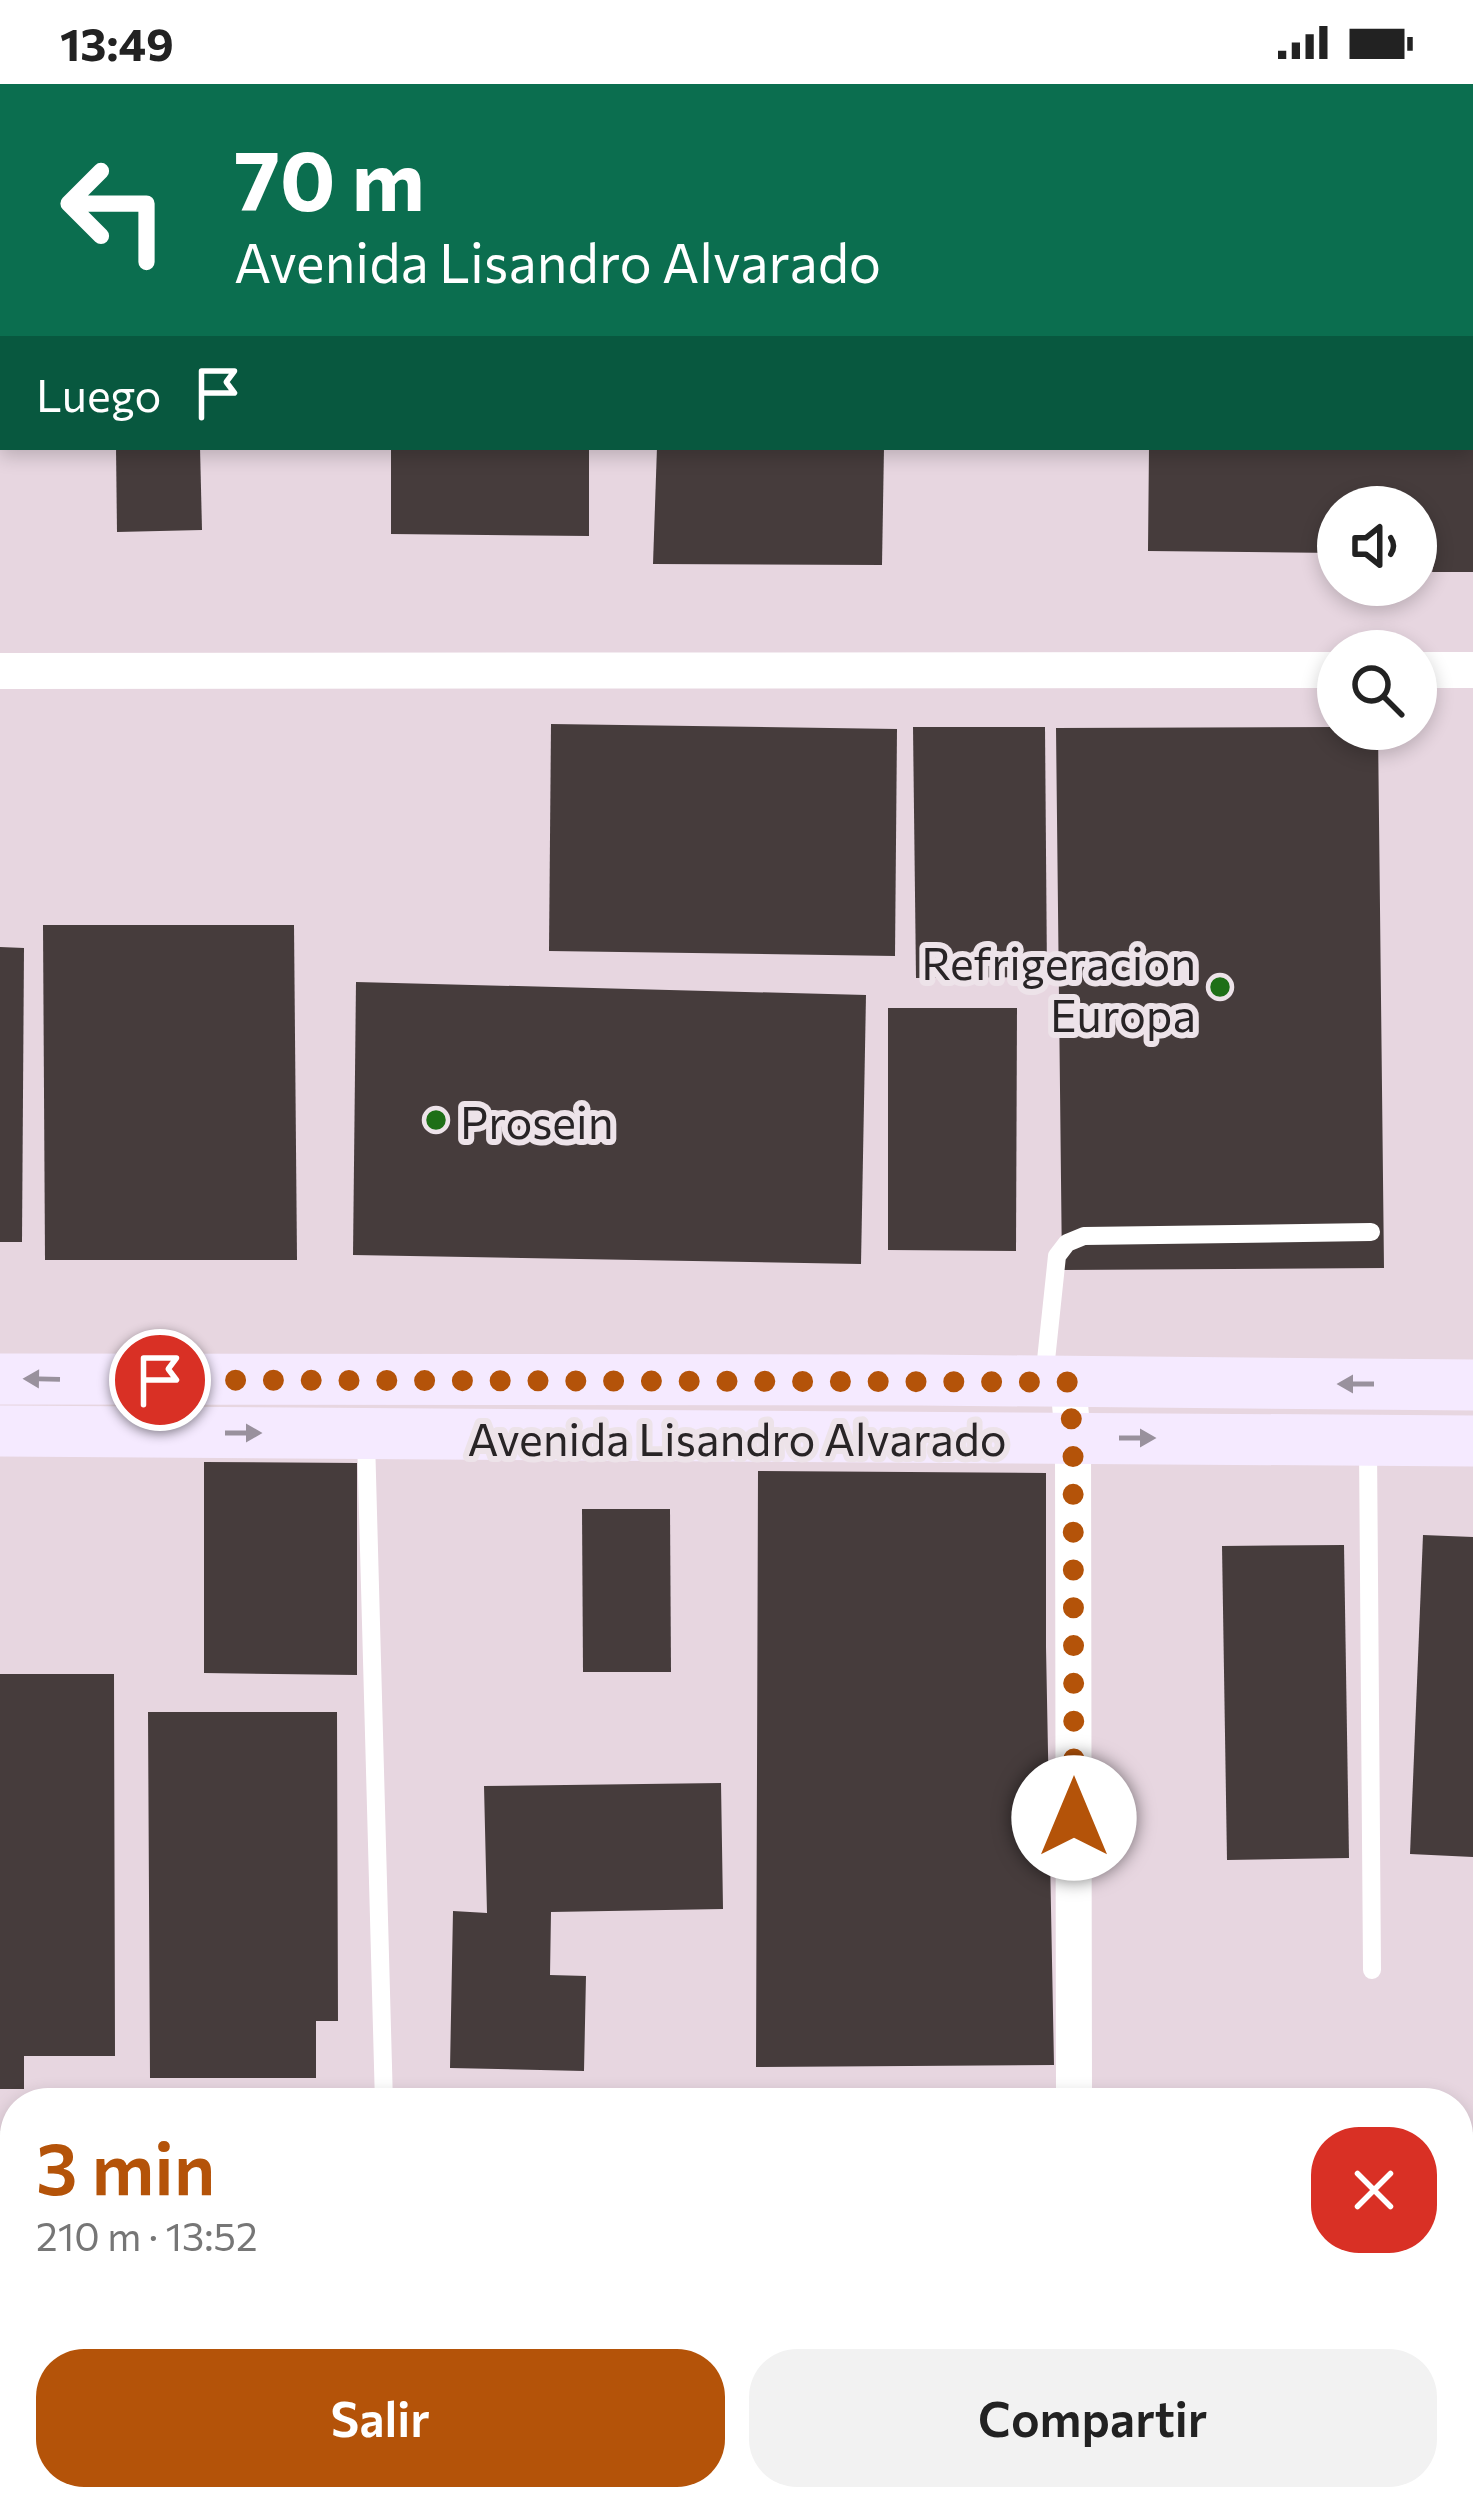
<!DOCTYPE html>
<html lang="es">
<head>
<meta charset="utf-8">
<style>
  :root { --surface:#fff; --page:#f2f2f2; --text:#222; --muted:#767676; --accent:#b45309 }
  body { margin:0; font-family:Commissioner,sans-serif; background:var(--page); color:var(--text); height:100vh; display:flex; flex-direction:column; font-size:45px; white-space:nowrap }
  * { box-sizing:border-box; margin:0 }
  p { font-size:39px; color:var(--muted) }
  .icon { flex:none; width:66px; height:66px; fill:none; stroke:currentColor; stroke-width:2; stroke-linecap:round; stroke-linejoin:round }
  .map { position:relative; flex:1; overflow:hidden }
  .details { position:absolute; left:0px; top:2004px; width:1473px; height:423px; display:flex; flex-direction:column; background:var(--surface); border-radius:48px 48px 0 0; box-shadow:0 6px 18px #0003 }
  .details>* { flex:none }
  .guide { position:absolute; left:0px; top:0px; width:1473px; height:366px; box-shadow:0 6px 18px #0003; background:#0b6e4f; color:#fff; overflow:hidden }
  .tools { position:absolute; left:1317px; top:402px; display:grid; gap:24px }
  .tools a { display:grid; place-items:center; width:120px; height:120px; border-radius:50%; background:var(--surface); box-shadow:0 6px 18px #0003; font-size:60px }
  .pin { position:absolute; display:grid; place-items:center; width:102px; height:102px; color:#fff; margin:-51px; border:6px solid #fff; border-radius:50%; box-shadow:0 3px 12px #0007 }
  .me { position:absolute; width:132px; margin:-66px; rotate:0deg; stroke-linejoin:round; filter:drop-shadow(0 0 9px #0008) }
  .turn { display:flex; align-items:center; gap:42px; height:252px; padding:0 36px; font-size:54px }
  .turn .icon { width:156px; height:156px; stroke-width:2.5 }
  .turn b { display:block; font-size:84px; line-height:102px }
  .then { display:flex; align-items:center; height:114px; padding:0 36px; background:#0003; gap:24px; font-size:45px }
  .round { display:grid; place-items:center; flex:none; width:126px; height:126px; border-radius:48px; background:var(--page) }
  .overview { display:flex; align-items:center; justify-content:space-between; height:204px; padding:0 36px }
  h1 { font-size:72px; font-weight:600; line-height:90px; color:var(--accent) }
  .button { display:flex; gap:24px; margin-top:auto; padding:24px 36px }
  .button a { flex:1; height:138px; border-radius:48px; background:var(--accent); color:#fff; font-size:48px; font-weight:600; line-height:138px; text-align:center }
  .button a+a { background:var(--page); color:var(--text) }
  .status { display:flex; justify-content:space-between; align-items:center; height:84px; padding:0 60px; background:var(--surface); direction:ltr }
  .status svg { height:33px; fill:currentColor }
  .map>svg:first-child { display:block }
</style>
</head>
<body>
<div class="status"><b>13:49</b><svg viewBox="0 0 49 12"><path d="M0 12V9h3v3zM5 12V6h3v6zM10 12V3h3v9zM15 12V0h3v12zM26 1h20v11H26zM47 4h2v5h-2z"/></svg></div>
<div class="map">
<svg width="1473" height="2426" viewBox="0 0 1473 2426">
  <rect width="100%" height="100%" fill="#ede3e9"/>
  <path fill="#e7d6e0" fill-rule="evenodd" d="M 0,0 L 1473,0 L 1473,2426 L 0,2426 ZM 3,3 L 1470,3 L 1470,363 L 3,363 ZM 1338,423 L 1416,423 L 1416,501 L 1338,501 ZM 1338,567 L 1416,567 L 1416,645 L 1338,645 ZM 15,2019 L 1458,2019 L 1458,2412 L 15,2412 Z"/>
  <g fill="#463c3c">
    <polygon points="116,363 200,363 202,446 117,448"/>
    <polygon points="391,363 589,363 589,452 391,450"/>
    <polygon points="657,363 884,363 882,481 653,480"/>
    <polygon points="1149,363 1473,363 1473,488 1432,488 1436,471 1416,470 1416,423 1338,423 1338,469 1148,467"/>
    <polygon points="551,640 897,645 895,872 549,867"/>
    <polygon points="913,643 1045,643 1047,893 916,894"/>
    <polygon points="1338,643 1338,645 1378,645 1384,1184 1062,1186 1056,644"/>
    <polygon points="43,841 294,841 297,1176 45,1176"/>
    <polygon points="0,863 24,864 22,1158 0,1158"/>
    <polygon points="356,898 866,911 861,1180 353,1171"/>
    <polygon points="888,924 1017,924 1016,1167 888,1166"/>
    <polygon points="204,1378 357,1379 357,1591 204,1589"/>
    <polygon points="758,1387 1046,1389 1046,1563 1054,1981 756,1983"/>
    <polygon points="582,1425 670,1425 671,1588 583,1588"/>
    <polygon points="1423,1451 1473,1453 1473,1773 1410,1770"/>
    <polygon points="1344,1461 1349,1774 1227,1776 1222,1462"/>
    <polygon points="0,1590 114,1590 115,1972 24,1972 24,2005 0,2005"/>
    <polygon points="148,1628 337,1628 338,1937 316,1937 316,1994 150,1994"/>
    <polygon points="721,1699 723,1825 551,1828 550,1891 586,1892 584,1987 450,1984 453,1827 487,1829 484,1702"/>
    <rect x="0" y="2070" width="15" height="198"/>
    <rect x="1458" y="2183" width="15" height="102"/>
    <polygon points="1458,2325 1473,2325 1473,2426 1330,2426 1330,2412 1458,2412"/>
    <polygon points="46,2412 173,2412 172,2426 46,2426"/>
    <rect x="186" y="2412" width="179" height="14"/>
    <rect x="496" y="2412" width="251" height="14"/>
    <rect x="775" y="2412" width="251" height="14"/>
    <rect x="1197" y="2412" width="85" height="14"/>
  </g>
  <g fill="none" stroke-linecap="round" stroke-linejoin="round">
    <g stroke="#fff" stroke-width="18">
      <polyline points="1044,1295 1057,1172 1067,1159 1084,1152 1371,1148"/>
      <polyline points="366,1355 384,2019"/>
      <polyline points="1368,1362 1372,1886"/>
      <polyline points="0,2056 15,2056"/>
      <polyline points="1458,2057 1473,2057"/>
      <polyline points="1458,2161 1473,2161"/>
      <polyline points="1458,2304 1473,2303"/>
      <polyline points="379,2426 379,2412"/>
    </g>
    <g stroke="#fff" stroke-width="36">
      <polyline points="1416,586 1473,586"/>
      <polyline points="0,587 1338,586"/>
      <polyline points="1068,1298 1073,1354 1074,2019"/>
      <polyline points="1078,2412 1078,2426"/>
    </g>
    <g stroke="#f5eaff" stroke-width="51">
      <polyline points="0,1295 921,1296 1473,1301"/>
      <polyline points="0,1347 1473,1357"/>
    </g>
  </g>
  <defs><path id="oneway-solid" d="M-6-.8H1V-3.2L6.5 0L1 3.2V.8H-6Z" transform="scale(3)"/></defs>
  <g fill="#99919d">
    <use href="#oneway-solid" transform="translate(42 1295) rotate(-179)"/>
    <use href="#oneway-solid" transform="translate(1356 1300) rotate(-180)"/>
    <use href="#oneway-solid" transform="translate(243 1349)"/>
    <use href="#oneway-solid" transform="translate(1137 1354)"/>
  </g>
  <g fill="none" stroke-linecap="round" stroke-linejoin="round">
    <polyline stroke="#b45309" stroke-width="21" stroke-dasharray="0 37.8" points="160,1296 1068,1298 1073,1354 1074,1734"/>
  </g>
  <g fill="#1e6f17" stroke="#ede3e9" stroke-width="4.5">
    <circle cx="1220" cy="903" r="12"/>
    <circle cx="436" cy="1036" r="12"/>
  </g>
  <g text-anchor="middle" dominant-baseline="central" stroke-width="12" stroke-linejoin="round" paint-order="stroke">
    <g font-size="45" fill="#282426" stroke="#ede3e9" text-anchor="end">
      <text x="1196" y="877">Refrigeracion<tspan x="1196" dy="52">Europa</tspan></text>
      <text x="460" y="1036" text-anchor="start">Prosein</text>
    </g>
    <g font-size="45" fill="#282426" stroke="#ede3e9">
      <text x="737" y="1353">Avenida Lisandro Alvarado</text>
    </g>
  </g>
</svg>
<div class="tools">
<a><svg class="icon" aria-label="sound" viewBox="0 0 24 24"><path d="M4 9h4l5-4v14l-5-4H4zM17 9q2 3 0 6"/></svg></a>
<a><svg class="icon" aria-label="search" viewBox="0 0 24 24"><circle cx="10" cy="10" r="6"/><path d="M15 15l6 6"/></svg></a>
</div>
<div class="pin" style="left:160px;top:1296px;background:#d93025"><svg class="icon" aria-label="arrive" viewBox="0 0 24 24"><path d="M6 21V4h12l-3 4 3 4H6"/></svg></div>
<svg class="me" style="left:1074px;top:1734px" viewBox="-20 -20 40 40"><circle r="19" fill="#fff"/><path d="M0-13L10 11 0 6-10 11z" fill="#b45309"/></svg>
<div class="guide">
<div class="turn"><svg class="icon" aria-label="left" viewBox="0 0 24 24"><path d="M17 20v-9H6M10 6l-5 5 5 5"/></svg><div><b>70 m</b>Avenida Lisandro Alvarado</div></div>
<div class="then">Luego<svg class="icon" aria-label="arrive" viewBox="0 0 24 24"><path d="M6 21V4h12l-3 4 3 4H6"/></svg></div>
</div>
<section class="details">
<div class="overview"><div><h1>3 min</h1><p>210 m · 13:52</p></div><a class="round" style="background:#d93025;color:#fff"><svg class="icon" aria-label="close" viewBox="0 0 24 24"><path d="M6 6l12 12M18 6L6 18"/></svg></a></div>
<div class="button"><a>Salir</a><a>Compartir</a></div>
</section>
</div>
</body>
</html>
